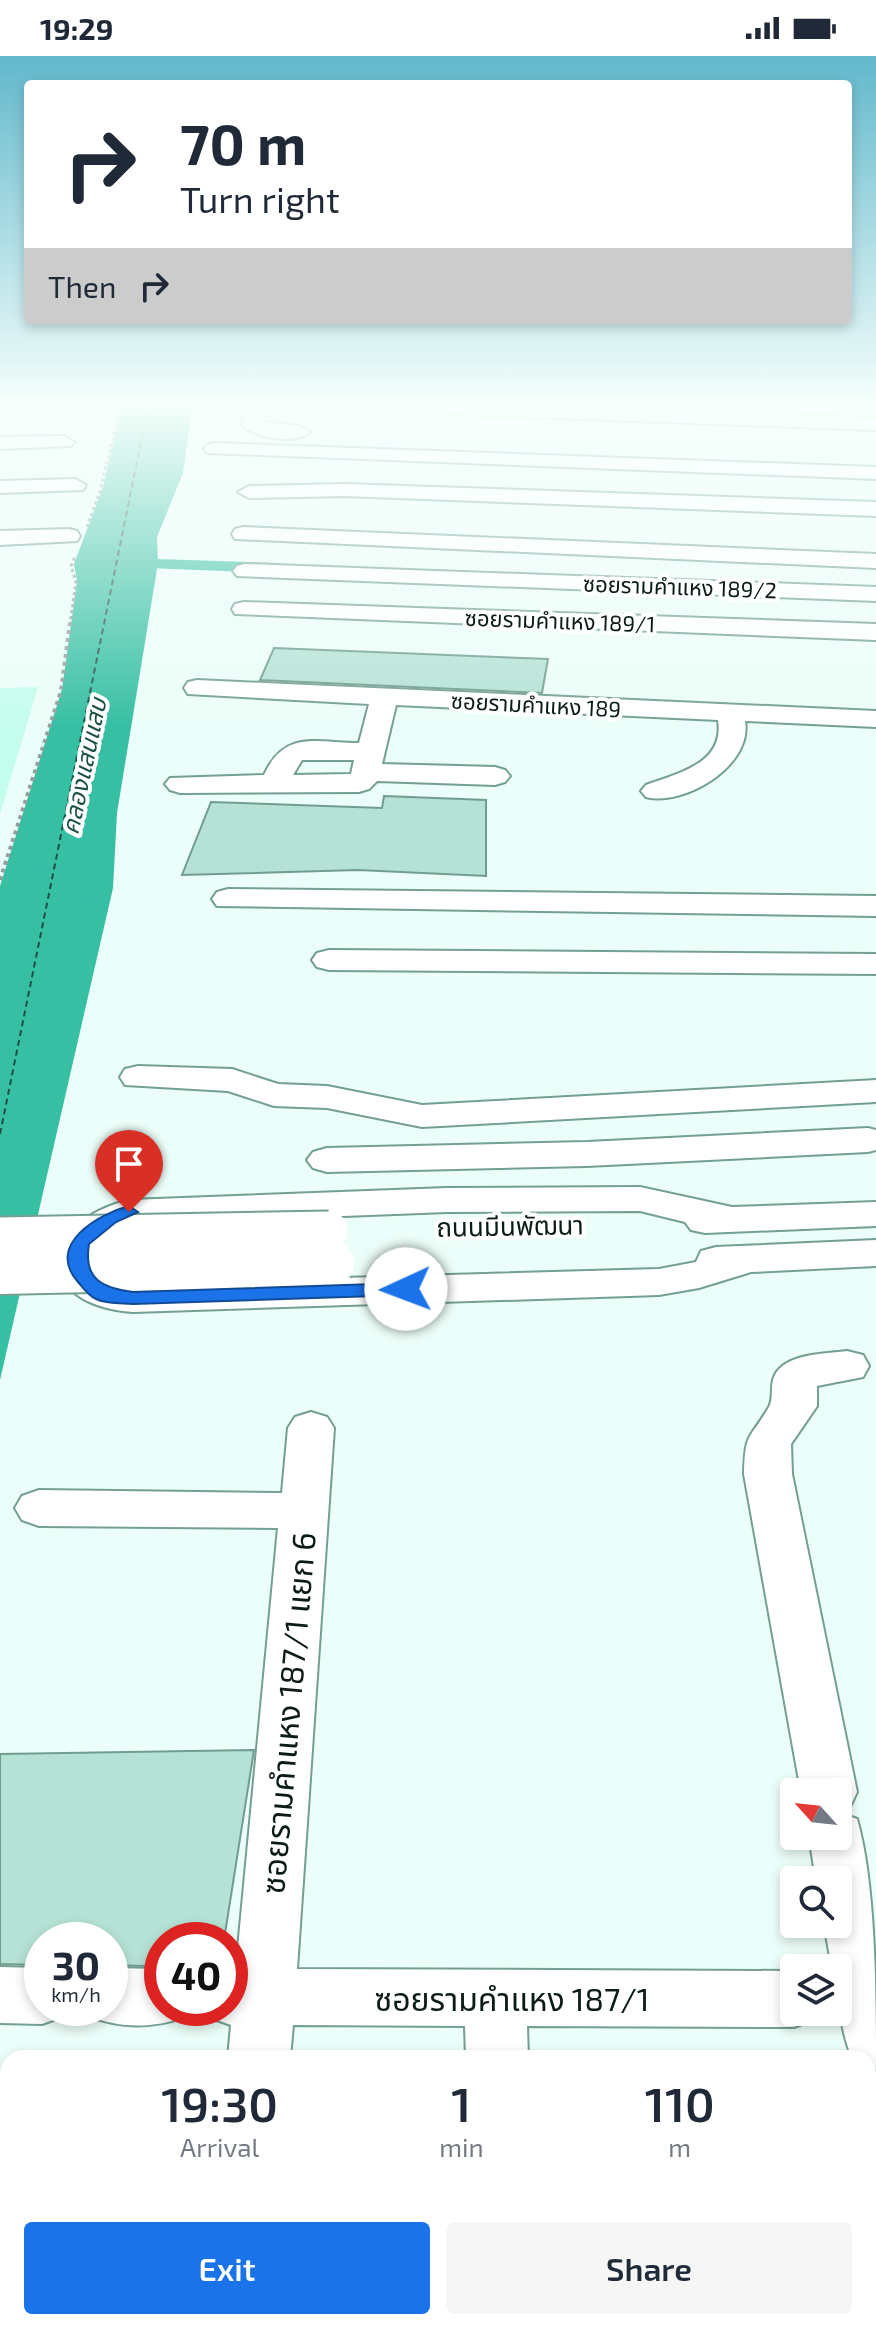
<!DOCTYPE html>
<html lang="en">
<head>
<meta charset="utf-8">
<style>
  :root { --surface:#fff; --page:#f6f6f7; --text:#1f2937; --muted:#747a83; --accent:#1a73e8 }
  body { margin:0; font-family:"Exo 2","Noto Sans Thai",sans-serif; background:var(--page); color:var(--text); height:100vh; display:flex; flex-direction:column; font-size:30px; white-space:nowrap }
  * { box-sizing:border-box; margin:0 }
  p { font-size:26px; color:var(--muted) }
  .icon { flex:none; width:44px; height:44px; fill:none; stroke:currentColor; stroke-width:2; stroke-linecap:round; stroke-linejoin:round }
  .map { position:relative; flex:1; overflow:hidden }
  .sheet { position:absolute; left:0px; top:1994px; width:876px; height:280px; display:flex; flex-direction:column; background:var(--surface); border-radius:24px 24px 0 0; box-shadow:0 4px 12px #0003 }
  .sheet>* { flex:none }
  .top-card { position:absolute; left:24px; top:24px; width:828px; height:244px; border-radius:8px; box-shadow:0 4px 12px #0003; background:#fff; color:var(--text); overflow:hidden }
  .needle { width:52px; rotate:297deg }
  .controls { position:absolute; left:780px; top:1722px; display:grid; gap:16px }
  .controls a { display:grid; place-items:center; width:72px; height:72px; border-radius:8px; background:var(--surface); box-shadow:0 4px 12px #0003; font-size:40px }
  .speed { position:absolute; left:24px; top:1866px; display:flex; gap:16px; font-size:40px; font-weight:700; text-align:center }
  .speed>* { display:grid; place-content:center; width:104px; height:104px; border-radius:50%; background:var(--surface); box-shadow:0 4px 12px #0003; line-height:1 }
  .speed small { font-size:20px; font-weight:400 }
  .speed .limit { border:12px solid #d22; background:#fff; color:#111 }
  .pin { position:absolute; display:grid; place-items:center; width:68px; height:68px; color:#fff; margin:-82px -34px; border-radius:50% 50% 50% 0; rotate:-45deg; box-shadow:0 0 8px #0007 }
  .pin .icon { rotate:45deg }
  .me { position:absolute; width:88px; margin:-44px; rotate:268deg; stroke-linejoin:round; filter:drop-shadow(0 0 6px #0008) }
  .turn { display:flex; align-items:center; gap:28px; height:168px; padding:0 24px; font-size:36px }
  .turn .icon { width:104px; height:104px; stroke-width:2.5 }
  .turn b { display:block; font-size:56px; line-height:68px }
  .then { display:flex; align-items:center; height:76px; padding:0 24px; background:#0003; gap:16px; font-size:30px }
  .eta { display:flex; justify-content:space-evenly; align-items:center; height:136px; text-align:center }
  .eta b { font-size:48px; font-weight:600; line-height:56px }
  .primary-button { display:flex; gap:16px; margin-top:auto; padding:16px 24px }
  .primary-button a { flex:1; height:92px; border-radius:8px; background:var(--accent); color:#fff; font-size:32px; font-weight:600; line-height:92px; text-align:center }
  .primary-button a+a { background:var(--page); color:var(--text) }
  .status { display:flex; justify-content:space-between; align-items:center; height:56px; padding:0 40px; background:var(--surface); direction:ltr }
  .status svg { height:22px; fill:currentColor }
  .map>svg:first-child { display:block }
</style>
</head>
<body>
<div class="status"><b>19:29</b><svg viewBox="0 0 49 12"><path d="M0 12V9h3v3zM5 12V6h3v6zM10 12V3h3v9zM15 12V0h3v12zM26 1h20v11H26zM47 4h2v5h-2z"/></svg></div>
<div class="map">
<svg width="876" height="2274" viewBox="0 0 876 2274">
  <rect width="100%" height="100%" fill="#ecfef9"/>
  <polygon fill="#c5fded" points="38,631 0,758 0,632"/>
  <polygon fill="#37bfa3" points="121,352 192,352 183,417 157,481 158,507 117,757 113,832 0,1324 0,830 62,633 77,525 74,508 103,431"/>
  <g fill="none" stroke-linecap="round" stroke-linejoin="round">
    <polygon fill="#37bfa3" fill-rule="evenodd" points="127,502 277,507 286,512 277,517 121,511 118,507"/>
    <polyline stroke="#1c5246" stroke-width="2" stroke-dasharray="6 4" stroke-linecap="butt" points="0,1078 148,352"/>
  </g>
  <g fill="#b5e2d5" stroke="#719c90" stroke-width="2">
    <polygon points="274,592 548,603 542,637 260,624"/>
    <polygon points="384,740 486,744 486,820 358,814 182,819 211,746 382,752"/>
    <polygon points="254,1694 224,1884 162,1884 162,1909 145,1910 110,1909 110,1884 42,1884 42,1909 0,1908 0,1698"/>
  </g>
  <g fill="none" stroke-linecap="round" stroke-linejoin="round">
    <defs>
      <g id="minor">
        <path d="M 248,352 L 268,352 L 263,366 L 300,370 L 310,376 C 297,389 254,382 242,369 Z"/>
        <polygon points="442,352 619,352 876,362 876,374 451,358"/>
        <polygon points="64,380 74,386 71,390 0,393 0,381"/>
        <polygon points="214,387 876,411 876,423 207,397 204,393 207,389"/>
        <polygon points="75,423 86,429 83,434 0,437 0,425"/>
        <polygon points="344,428 876,446 876,460 344,440 249,442 238,436 249,430"/>
        <polygon points="243,471 876,498 876,512 235,483 232,478 235,473"/>
        <polygon points="69,473 77,475 80,480 77,485 0,489 0,475"/>
        <polygon points="245,508 876,531 876,545 237,520 233,515 237,510"/>
        <polygon points="244,546 876,568 876,584 235,558 232,553 235,548"/>
        <path d="M 197,624 L 876,655 L 876,671 L 745,665 C 753,710 683,751 646,741 L 641,735 L 646,729 C 679,717 725,707 718,664 L 396,649 L 382,708 L 495,711 L 505,714 L 510,720 L 505,726 L 495,729 L 377,725 L 369,733 L 359,736 L 180,737 L 170,734 L 165,728 L 170,722 L 264,719 C 285,673 316,687 359,687 L 369,648 L 188,638 L 184,632 L 188,626 ZM 302,704 L 354,704 L 351,718 L 293,719 Z"/>
        <polygon points="228,833 876,840 876,860 217,850 212,843 217,836"/>
        <polygon points="329,894 876,898 876,918 329,914 317,911 312,904 317,897"/>
        <polygon points="138,1010 232,1013 278,1028 327,1030 422,1049 876,1024 876,1046 422,1071 327,1052 274,1050 228,1035 125,1029 120,1021 125,1013"/>
        <polygon points="868,1072 876,1074 876,1094 868,1096 587,1110 327,1116 313,1112 307,1104 313,1096 327,1092 587,1086"/>
        <path d="M 640,1131 L 732,1151 L 876,1146 L 876,1170 L 705,1177 L 691,1174 L 685,1166 L 640,1155 L 447,1156 L 134,1168 L 105,1185 C 89,1212 108,1227 133,1228 L 659,1213 L 696,1206 L 701,1195 L 716,1191 L 876,1184 L 876,1210 L 751,1216 L 699,1232 L 659,1239 L 133,1256 C 33,1249 36,1167 129,1144 L 447,1132 Z"/>
        <path d="M 847,1295 L 863,1299 L 869,1310 L 863,1321 L 817,1330 L 817,1350 L 791,1388 L 792,1418 L 857,1736 L 849,1753 L 838,1756 L 857,1763 C 876,1828 876,1941 876,2014 L 868,2011 L 868,2002 L 852,2002 C 840,1973 838,1943 838,1912 L 832,1912 L 824,1868 L 838,1868 L 838,1824 L 816,1824 L 809,1780 L 838,1780 L 838,1736 L 801,1736 L 744,1418 C 745,1375 749,1385 769,1351 C 774,1342 770,1330 774,1321 C 784,1297 825,1298 847,1295 Z"/>
        <polygon points="311,1356 327,1361 334,1372 297,1913 794,1915 794,1956 819,1956 816,1963 794,1971 527,1970 528,2002 466,2002 465,1970 293,1969 290,2002 228,2002 231,1969 208,1961 204,1952 230,1952 230,1913 236,1913 278,1472 39,1470 22,1464 15,1452 22,1440 39,1434 282,1437 288,1372 295,1361"/>
        <polygon points="0,1911 42,1912 42,1952 67,1952 64,1960 42,1968 0,1967"/>
        <path d="M 110,1912 L 162,1913 L 162,1952 L 188,1952 L 184,1961 C 153,1973 119,1972 88,1960 L 85,1952 L 110,1952 Z"/>
        <rect x="868" y="2084" width="8" height="66"/>
        <rect x="209" y="2266" width="70" height="8"/>
      </g>
    </defs>
    <use href="#minor" stroke="#749f93" stroke-width="4"/>
    <g stroke="#8fa09c" stroke-width="3" stroke-dasharray="3 3" stroke-linecap="butt">
      <polyline points="87,471 100,435 120,352"/>
      <polyline points="70,569 76,526 71,510 76,499"/>
    </g>
    <polyline stroke="#8fa09c" stroke-width="4" stroke-dasharray="4 4" stroke-linecap="butt" points="0,824 61,635 70,567"/>
    <use href="#minor" fill="#fff" fill-rule="evenodd"/>
    <defs>
      <g id="minor-bridge-far1">
        <polyline points="0,1180 329,1174"/>
        <polyline points="293,1208 330,1207"/>
      </g>
      <polyline id="minor-bridge" points="0,1214 330,1207"/>
    </defs>
    <use href="#minor-bridge-far1" stroke="#749f93" stroke-width="41" stroke-linecap="butt"/>
    <use href="#minor-bridge" stroke="#749f93" stroke-width="52" stroke-linecap="butt"/>
    <use href="#minor-bridge-far1" stroke="#fff" stroke-width="37"/>
    <use href="#minor-bridge" stroke="#fff" stroke-width="48"/>
  </g>
  <linearGradient id="sky" x2="0" y2="1"><stop stop-color="#61b8cc"/><stop offset="0.52" stop-color="#f6fffc"/><stop offset="1" stop-color="#f6fffc" stop-opacity="0"/></linearGradient>
  <rect width="876" height="671" fill="url(#sky)"/>
  <path fill="#1a73e8" stroke="#114b97" stroke-width="2" d="M 129,1150 L 138,1156 L 116,1166 L 89,1188 C 83,1224 103,1232 133,1236 L 406,1227 L 416,1233 L 406,1239 L 133,1248 C 122,1247 106,1248 96,1243 C 89,1240 83,1232 78,1226 C 45,1189 98,1158 129,1150 Z"/>
  <g text-anchor="middle" dominant-baseline="central" stroke-width="8" stroke-linejoin="round" paint-order="stroke">
    <g font-size="22" fill="#0b1c18" stroke="#fff">
      <text transform="translate(680 530) rotate(2)">ซอยรามคำแหง 189/2</text>
      <text transform="translate(560 564) rotate(2)">ซอยรามคำแหง 189/1</text>
      <text transform="translate(536 648) rotate(3)">ซอยรามคำแหง 189</text>
    </g>
    <g font-size="24" font-style="italic" fill="#1c5246" stroke="#fff">
      <text transform="translate(83 710) rotate(-78)">คลองแสนแสบ</text>
    </g>
    <g font-size="26" fill="#0b1c18" stroke="#fff">
      <text transform="translate(510 1169) rotate(-1)">ถนนมีนพัฒนา</text>
    </g>
    <g font-size="32" fill="#0b1c18" stroke="#fff">
      <text transform="translate(287 1657) rotate(-85)">ซอยรามคำแหง 187/1 แยก 6</text>
      <text x="512" y="1942">ซอยรามคำแหง 187/1</text>
    </g>
  </g>
</svg>
<div class="controls">
<a><svg class="needle" viewBox="-14 -14 28 28"><path d="M0-13l5 13h-10z" fill="#e53935"/><path d="M0 13l5-13h-10z" fill="#747a83"/></svg></a>
<a><svg class="icon" aria-label="search" viewBox="0 0 24 24"><circle cx="10" cy="10" r="6"/><path d="M15 15l6 6"/></svg></a>
<a><svg class="icon" aria-label="layers" viewBox="0 0 24 24"><path d="M12 4l9 5-9 5-9-5zM3 14l9 5 9-5"/></svg></a>
</div>
<div class="speed"><div>30<small>km/h</small></div><div class="limit">40</div></div>
<div class="pin" style="left:129px;top:1156px;background:#d93025"><svg class="icon" aria-label="arrive" viewBox="0 0 24 24"><path d="M6 21V4h12l-3 4 3 4H6"/></svg></div>
<svg class="me" style="left:406px;top:1233px" viewBox="-20 -20 40 40"><circle r="19" fill="#fff"/><path d="M0-13L10 11 0 6-10 11z" fill="#1a73e8"/></svg>
<div class="top-card">
<div class="turn"><svg class="icon" aria-label="right" viewBox="0 0 24 24"><path d="M7 20v-9h11M14 6l5 5-5 5"/></svg><div><b>70 m</b>Turn right</div></div>
<div class="then">Then<svg class="icon" aria-label="right" viewBox="0 0 24 24"><path d="M7 20v-9h11M14 6l5 5-5 5"/></svg></div>
</div>
<section class="sheet">
<div class="eta">
<div><b>19:30</b><p>Arrival</p></div>
<div><b>1</b><p>min</p></div>
<div><b>110</b><p>m</p></div>
</div>
<div class="primary-button"><a>Exit</a><a>Share</a></div>
</section>
</div>
</body>
</html>
